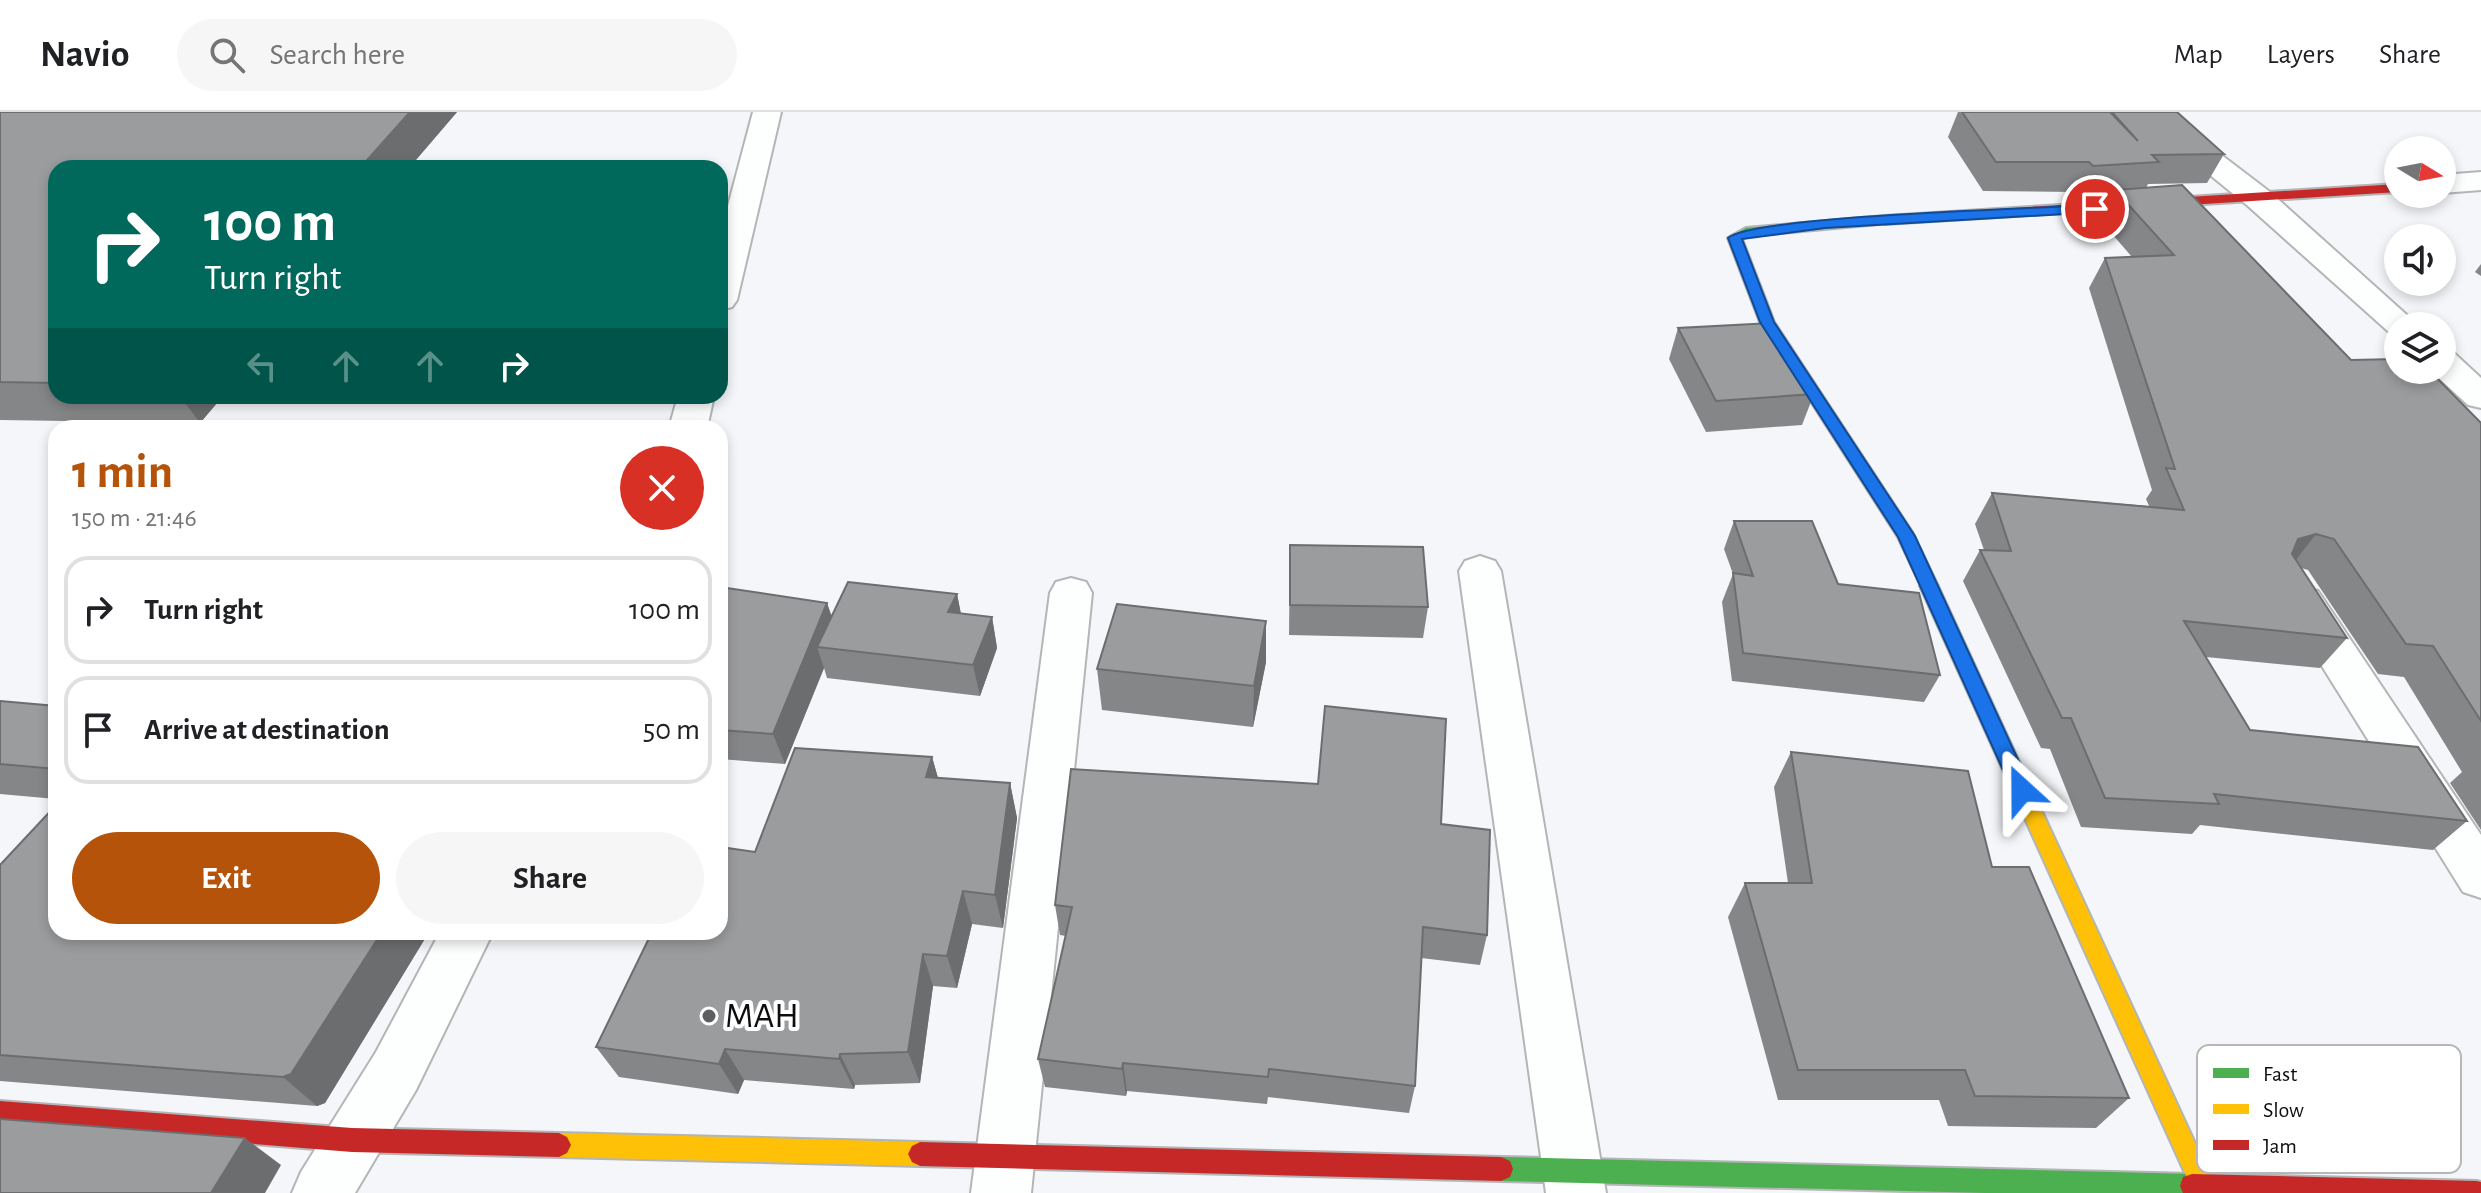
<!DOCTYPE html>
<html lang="en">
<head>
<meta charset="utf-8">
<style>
  :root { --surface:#fff; --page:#f6f6f6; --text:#202124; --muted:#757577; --line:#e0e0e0; --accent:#b45309 }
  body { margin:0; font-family:"Alegreya Sans",sans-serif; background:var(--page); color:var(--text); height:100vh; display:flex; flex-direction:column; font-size:30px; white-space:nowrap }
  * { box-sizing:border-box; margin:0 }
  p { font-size:26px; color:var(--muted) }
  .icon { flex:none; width:44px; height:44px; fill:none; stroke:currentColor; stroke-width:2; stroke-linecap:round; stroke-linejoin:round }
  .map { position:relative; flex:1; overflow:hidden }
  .details { position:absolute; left:48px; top:308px; width:680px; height:520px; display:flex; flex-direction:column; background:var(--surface); border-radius:24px; box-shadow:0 4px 12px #0003 }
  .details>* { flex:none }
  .banner { position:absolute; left:48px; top:48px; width:680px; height:244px; border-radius:24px; box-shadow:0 4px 12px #0003; background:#00695c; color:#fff; overflow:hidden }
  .needle { width:52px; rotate:100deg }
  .controls { position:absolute; left:2384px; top:24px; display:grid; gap:16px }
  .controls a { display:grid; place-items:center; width:72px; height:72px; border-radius:50%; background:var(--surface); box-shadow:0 4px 12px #0003; font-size:40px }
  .pin { position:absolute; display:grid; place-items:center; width:68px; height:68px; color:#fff; margin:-34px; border:4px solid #fff; border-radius:50%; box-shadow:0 2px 8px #0007 }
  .me { position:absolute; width:88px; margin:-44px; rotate:336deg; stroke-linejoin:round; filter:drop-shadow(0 0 6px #0008) }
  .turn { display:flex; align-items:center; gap:28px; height:168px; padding:0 24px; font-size:36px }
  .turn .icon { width:104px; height:104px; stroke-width:2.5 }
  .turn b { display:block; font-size:56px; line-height:68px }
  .lanes { display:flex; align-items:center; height:76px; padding:0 24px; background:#0003; justify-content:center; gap:40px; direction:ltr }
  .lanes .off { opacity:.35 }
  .round { display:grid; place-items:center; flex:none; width:84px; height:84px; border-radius:42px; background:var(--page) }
  .headline { display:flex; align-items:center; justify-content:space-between; height:136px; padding:0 24px }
  h1 { font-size:48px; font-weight:700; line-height:60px; color:var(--accent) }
  .button { display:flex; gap:16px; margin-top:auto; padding:16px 24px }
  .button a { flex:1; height:92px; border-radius:48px; background:var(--accent); color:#fff; font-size:32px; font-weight:700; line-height:92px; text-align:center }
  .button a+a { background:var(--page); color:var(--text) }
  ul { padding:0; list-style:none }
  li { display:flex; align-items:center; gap:24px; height:108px; margin:0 16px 12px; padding:0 8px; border:4px solid var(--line); border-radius:24px }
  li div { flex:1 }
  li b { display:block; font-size:30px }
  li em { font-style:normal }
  header { display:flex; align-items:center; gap:48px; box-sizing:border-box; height:112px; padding:0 40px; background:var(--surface); border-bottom:2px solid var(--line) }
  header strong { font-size:38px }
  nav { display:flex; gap:44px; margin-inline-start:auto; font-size:28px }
  .search { width:560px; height:72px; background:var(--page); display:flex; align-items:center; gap:20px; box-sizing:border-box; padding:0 28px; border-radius:44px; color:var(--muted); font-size:30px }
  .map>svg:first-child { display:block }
</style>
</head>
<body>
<header>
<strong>Navio</strong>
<div class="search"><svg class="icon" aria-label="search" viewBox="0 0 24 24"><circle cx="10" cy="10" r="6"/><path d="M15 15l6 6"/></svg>Search here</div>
<nav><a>Map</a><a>Layers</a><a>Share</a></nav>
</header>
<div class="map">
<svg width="2481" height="1081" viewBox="0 0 2481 1081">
  <rect width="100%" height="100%" fill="#f4f6f9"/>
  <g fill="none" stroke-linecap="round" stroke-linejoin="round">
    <defs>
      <g id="street">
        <polygon points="753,0 781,0 737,188 732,195 720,198 720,124"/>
        <polygon points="2133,0 2165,0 2270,80 2419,214 2398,214 2398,223 2390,221 2248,94"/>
        <polygon points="2481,60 2481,78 2442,81 2442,63"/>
        <polygon points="2442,239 2455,242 2481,266 2481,296 2468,293 2430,258 2442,258"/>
        <polygon points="678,284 714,284 707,316 669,316"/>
        <polygon points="1480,444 1495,449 1501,459 1606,1081 1546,1081 1459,459 1465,449"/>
        <polygon points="1071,466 1086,470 1092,481 1031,1081 971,1081 1050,481 1056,470"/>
        <polygon points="2303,475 2318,479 2481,723 2481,786 2463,780 2282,490 2288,479"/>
        <polygon points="440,820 493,820 416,978 355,1081 292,1081 301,1060 376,940"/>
      </g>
      <g id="fast">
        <polygon points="1885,104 1890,105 1890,111 1749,124 1742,127 1774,210 1912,420 1938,474 1929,480 1923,478 1898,425 1760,210 1728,126 1746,116"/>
        <polygon points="1501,1045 2192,1062 2201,1065 2204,1074 2201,1081 1986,1081 1501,1069 1492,1065 1489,1057 1492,1049"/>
      </g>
      <g id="slow">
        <polygon points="1929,468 1938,474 2218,1081 2194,1081 1920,474"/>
        <polygon points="559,1021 920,1030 928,1034 932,1042 928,1050 920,1054 559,1045 551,1041 547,1033 551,1025"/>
      </g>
      <g id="jam">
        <polygon points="2398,72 2398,80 1885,112 1879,108 1885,104"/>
        <polygon points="0,989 352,1016 559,1021 567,1025 571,1033 567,1041 559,1045 352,1040 0,1011"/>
        <polygon points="920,1030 1501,1045 1510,1049 1513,1057 1510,1065 1501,1069 920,1054 912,1050 908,1042 912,1034"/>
        <polygon points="2192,1062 2477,1069 2481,1070 2481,1081 2183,1081 2180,1074 2183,1065"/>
      </g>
    </defs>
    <use href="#street" stroke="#b3b5b6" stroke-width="4"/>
    <use href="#fast" stroke="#b3b5b6" stroke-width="4"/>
    <use href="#slow" stroke="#b3b5b6" stroke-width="4"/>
    <use href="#jam" stroke="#b3b5b6" stroke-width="4"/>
    <use href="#street" fill="#fdfefe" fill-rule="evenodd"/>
    <use href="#fast" fill="#4caf50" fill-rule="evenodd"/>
    <use href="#slow" fill="#ffc107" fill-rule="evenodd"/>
    <use href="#jam" fill="#c62828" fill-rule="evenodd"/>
  </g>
  <g fill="#858688">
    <polygon points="0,0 457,0 409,56 56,56 56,284 223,284 200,311 0,308"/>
    <polygon points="1958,0 2177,0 2224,42 2207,71 2148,72 2146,76 2351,248 2481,311 2481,718 2450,671 2462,660 2404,565 2378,562 2308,458 2301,456 2347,526 2320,556 2206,545 2250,618 2467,709 2433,738 2200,713 2192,722 2081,715 2050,637 2041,636 1963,469 1980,438 1984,438 1975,412 1992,381 2149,394 2146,387 2152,378 2089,176 2105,146 2132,145 2100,108 2113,81 2078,84 2075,80 1983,79 1948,25"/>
    <polygon points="2481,152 2481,164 2475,160"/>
    <polygon points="1678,216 1814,282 1802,313 1706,320 1669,247"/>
    <polygon points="1734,409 1838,472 1940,563 1924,590 1732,569 1722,490 1733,462 1724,437"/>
    <polygon points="1290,433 1428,495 1423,526 1289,523"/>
    <polygon points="720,475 827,491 832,505 957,482 961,502 992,505 997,536 980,584 827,566 824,556 785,652 720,647"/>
    <polygon points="1266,550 1253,615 1102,598 1097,557"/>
    <polygon points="0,589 56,594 56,687 0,682"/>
    <polygon points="1791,640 1992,755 2129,986 2096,1016 1948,1014 1939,988 1778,988 1728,805 1745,771 1788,771 1774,675"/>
    <polygon points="932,645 938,666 1010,671 1017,706 1003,816 972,812 957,876 933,874 920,971 855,973 854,977 744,968 738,982 619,965 596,935 755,740"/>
    <polygon points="1441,712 1487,823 1480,853 1421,846 1415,974 1409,1001 1268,985 1267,992 1127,979 1126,984 1045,975 1038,947 1066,824 1060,823 1055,793"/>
    <polygon points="0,753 56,820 429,820 325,991 317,994 0,969"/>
  </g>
  <g fill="#6c6d6f">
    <polygon points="410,0 457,0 409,56 360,56"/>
    <polygon points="180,284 223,284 200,311"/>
    <polygon points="2316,422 2292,453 2273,459 2298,427"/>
    <polygon points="957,482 963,513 948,500"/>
    <polygon points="827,491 837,522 817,535 824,556 785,652 773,622"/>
    <polygon points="992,505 997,536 980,584 973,553"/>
    <polygon points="1266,509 1266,550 1253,615 1254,574"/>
    <polygon points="932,645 942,680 926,665"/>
    <polygon points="1010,671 1017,706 1003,816 995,783"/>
    <polygon points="963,779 972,812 957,876 947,844"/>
    <polygon points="382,820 429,820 325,991 317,994 283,965"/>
    <polygon points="923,842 933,874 920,971 908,940"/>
    <polygon points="725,937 744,968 738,982 719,952"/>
    <polygon points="840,942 855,973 854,977 839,947"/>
    <polygon points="1123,951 1127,979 1126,984 1122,957"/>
    <polygon points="245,1026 281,1053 265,1081 211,1081"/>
  </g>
  <g fill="#9b9c9e" stroke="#6c6d6f" stroke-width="2">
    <polygon points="0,0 410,0 360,56 56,56 56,271 0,270"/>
    <polygon points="1962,0 2110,0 2138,29 2112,0 2177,0 2224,42 2152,43 2159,50 2093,54 2089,50 1996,50"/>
    <polygon points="2182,73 2351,248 2398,247 2398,258 2429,258 2481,311 2481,609 2433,534 2406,532 2334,427 2316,422 2298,427 2292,442 2347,526 2184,509 2250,618 2418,635 2467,709 2214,682 2219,692 2105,686 2071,606 2062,606 1980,438 2011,439 1992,381 2184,398 2166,356 2175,357 2105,146 2174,143 2115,78"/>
    <polygon points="1772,211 1814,282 1716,289 1678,216"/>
    <polygon points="1734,409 1812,409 1838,472 1919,481 1940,563 1743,541 1733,461 1753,464"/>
    <polygon points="1290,433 1423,435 1428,495 1290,493"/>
    <polygon points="848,470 957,482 948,500 992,505 973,553 817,535"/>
    <polygon points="720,475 827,491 773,622 720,618"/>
    <polygon points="1117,492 1266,509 1254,574 1097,557"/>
    <polygon points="0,589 56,594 56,657 0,652"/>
    <polygon points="1325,594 1446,607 1441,712 1490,718 1487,823 1423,815 1415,974 1269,957 1268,965 1123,951 1122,957 1038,947 1072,795 1055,793 1071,657 1318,672"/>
    <polygon points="795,636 932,645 926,665 1010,671 995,783 963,779 947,844 923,842 908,940 840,942 839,947 725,937 719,952 596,935 652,820 720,820 720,735 755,740"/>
    <polygon points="1791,640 1968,659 1992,755 2029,755 2129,986 1975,984 1965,958 1798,958 1745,771 1812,771"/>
    <polygon points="56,693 56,820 382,820 291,962 283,965 0,943 0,753"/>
    <polygon points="0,1007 245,1026 211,1081 0,1081"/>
  </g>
  <path fill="#1a73e8" stroke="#114b97" stroke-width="2" d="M 2095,93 L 2101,97 L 2100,100 L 1825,116 L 1742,127 L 1774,210 L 1915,424 L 2032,678 L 2022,686 L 2012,678 L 1898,425 L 1760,210 L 1728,126 C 1752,104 2042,96 2095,93 Z"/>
  <circle fill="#5e5f61" stroke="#fff" stroke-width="3" cx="709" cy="904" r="8"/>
  <g text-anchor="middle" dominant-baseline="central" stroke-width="8" stroke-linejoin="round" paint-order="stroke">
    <g font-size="36" fill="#0d0e0f" stroke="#fff" text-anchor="start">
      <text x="725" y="904">MAH</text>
    </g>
  </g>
  <rect x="2197" y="933" width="264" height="128" rx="12" fill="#fff" stroke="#b6b7b7" stroke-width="2"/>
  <rect x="2213" y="956" width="36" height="10" fill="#4caf50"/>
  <rect x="2213" y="992" width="36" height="10" fill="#ffc107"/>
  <rect x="2213" y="1028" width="36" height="10" fill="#c62828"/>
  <g font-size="22" fill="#0d0e0f">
    <text x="2263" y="969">Fast</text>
    <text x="2263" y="1005">Slow</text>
    <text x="2263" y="1041">Jam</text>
  </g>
</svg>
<div class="controls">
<a><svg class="needle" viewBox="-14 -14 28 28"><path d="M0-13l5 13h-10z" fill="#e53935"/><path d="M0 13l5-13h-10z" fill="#757577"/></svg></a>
<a><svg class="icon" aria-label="sound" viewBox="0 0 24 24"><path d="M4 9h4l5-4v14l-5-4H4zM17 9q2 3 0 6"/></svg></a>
<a><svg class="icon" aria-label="layers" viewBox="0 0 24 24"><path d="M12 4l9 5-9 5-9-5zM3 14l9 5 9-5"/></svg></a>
</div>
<div class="pin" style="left:2095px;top:97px;background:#d93025"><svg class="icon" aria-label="arrive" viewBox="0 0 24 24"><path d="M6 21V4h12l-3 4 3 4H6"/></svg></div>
<svg class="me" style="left:2022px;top:678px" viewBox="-20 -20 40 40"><path d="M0-17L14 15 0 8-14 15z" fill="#1a73e8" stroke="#fff" stroke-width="4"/></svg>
<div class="banner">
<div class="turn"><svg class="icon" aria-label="right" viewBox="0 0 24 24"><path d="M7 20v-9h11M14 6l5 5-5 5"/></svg><div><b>100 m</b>Turn right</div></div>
<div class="lanes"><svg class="icon off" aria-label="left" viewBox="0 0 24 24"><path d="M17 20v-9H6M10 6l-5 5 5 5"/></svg><svg class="icon off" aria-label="ahead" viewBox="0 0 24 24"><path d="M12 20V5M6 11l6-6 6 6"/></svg><svg class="icon off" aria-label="ahead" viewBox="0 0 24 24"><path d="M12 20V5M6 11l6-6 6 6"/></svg><svg class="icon" aria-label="right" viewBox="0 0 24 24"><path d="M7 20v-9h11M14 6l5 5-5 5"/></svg></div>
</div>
<section class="details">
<div class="headline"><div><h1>1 min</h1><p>150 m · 21:46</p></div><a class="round" style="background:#d93025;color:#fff"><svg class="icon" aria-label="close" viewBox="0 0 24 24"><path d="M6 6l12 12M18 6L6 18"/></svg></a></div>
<ul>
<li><svg class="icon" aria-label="right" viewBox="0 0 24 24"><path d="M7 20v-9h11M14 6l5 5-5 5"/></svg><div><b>Turn right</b></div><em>100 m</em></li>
<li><svg class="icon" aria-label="arrive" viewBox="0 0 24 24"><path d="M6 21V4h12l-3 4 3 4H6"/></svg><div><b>Arrive at destination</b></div><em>50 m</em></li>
</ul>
<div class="button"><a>Exit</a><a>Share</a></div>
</section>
</div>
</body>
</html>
